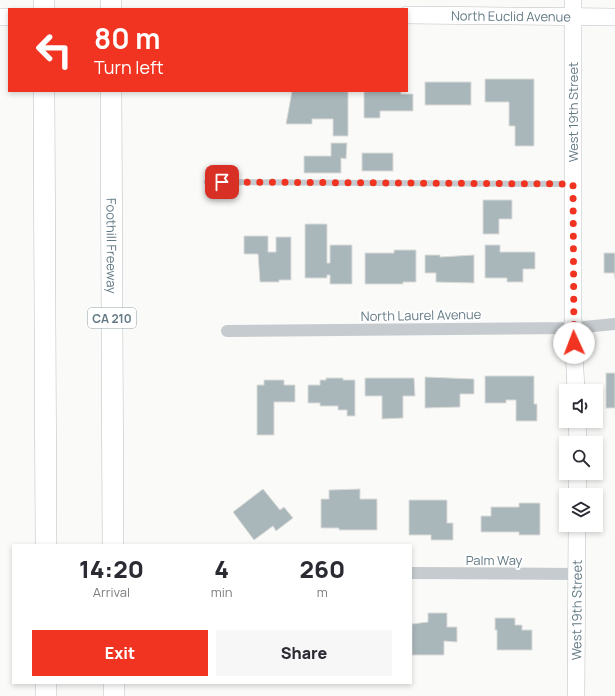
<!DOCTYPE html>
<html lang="en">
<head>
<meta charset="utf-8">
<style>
  :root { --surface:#fff; --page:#f7f7f7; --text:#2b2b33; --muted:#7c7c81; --accent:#f13421 }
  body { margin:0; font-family:Manrope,sans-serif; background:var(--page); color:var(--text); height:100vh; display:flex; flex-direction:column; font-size:15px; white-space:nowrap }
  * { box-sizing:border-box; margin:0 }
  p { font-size:13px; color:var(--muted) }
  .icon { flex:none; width:22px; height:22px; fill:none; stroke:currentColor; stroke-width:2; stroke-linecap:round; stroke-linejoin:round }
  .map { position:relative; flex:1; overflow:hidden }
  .drawer { position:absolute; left:12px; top:544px; width:400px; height:140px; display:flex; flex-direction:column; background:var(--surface); border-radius:0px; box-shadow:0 2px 6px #0003 }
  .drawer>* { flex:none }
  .banner { position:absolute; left:8px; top:8px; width:400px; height:84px; border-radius:0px; box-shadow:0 2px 6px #0003; background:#f13421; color:#fff; overflow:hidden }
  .controls { position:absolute; left:559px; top:384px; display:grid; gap:8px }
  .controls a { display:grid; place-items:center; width:44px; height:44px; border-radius:0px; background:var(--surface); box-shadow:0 2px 6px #0003; font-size:20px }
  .pin { position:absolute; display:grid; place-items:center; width:34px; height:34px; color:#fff; margin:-17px; border-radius:8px; box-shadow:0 2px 6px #0006 }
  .me { position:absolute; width:44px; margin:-22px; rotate:358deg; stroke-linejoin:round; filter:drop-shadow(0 0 3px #0008) }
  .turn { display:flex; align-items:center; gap:14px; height:84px; padding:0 20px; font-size:18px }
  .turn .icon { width:52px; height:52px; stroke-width:2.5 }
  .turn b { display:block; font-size:28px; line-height:34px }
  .eta { display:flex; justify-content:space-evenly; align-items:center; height:68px; text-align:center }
  .eta b { font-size:24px; font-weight:800; line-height:28px }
  .cta { display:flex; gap:8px; margin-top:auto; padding:8px 20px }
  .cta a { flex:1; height:46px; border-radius:0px; background:var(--accent); color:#fff; font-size:16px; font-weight:800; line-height:46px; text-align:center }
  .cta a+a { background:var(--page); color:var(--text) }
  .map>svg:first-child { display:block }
</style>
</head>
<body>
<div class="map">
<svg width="615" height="696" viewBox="0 0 615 696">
  <rect width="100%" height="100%" fill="#fafaf8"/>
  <g fill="#a9b6ba" stroke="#dcdcda">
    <polygon points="485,79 534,79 534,146 515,146 515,126 509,126 509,102 485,102"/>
    <rect x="425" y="82" width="46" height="23"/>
    <polygon points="292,91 348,91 348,136 333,136 333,119 312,119 312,124 286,124"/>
    <polygon points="364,91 401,91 401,94 413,94 413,111 380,111 380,118 364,118"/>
    <polygon points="331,143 347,143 346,159 341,158 341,173 304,173 304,156 331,156"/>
    <rect x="362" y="153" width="31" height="18"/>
    <polygon points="483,200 512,200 512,219 499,219 499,234 483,234"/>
    <polygon points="305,224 327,224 327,263 330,263 330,245 352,245 352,284 330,284 330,275 327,275 327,278 305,278"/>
    <polygon points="244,236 268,236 268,252 276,252 276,237 291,237 291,280 279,280 279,282 260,282 258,254 244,254"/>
    <polygon points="485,245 500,245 500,252 535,252 535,269 523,269 523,282 507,282 507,278 485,278"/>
    <polygon points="394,250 416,250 416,282 403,282 403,284 365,284 365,253 394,253"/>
    <polygon points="604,253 615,253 615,278 614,273 604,273"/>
    <polygon points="425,255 440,255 440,257 474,255 474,283 436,282 436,273 425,273"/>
    <rect x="606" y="373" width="9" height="35"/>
    <polygon points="485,376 534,376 534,404 537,404 537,421 516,421 516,400 506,400 506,403 485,403"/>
    <polygon points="425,377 474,379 474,394 460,394 460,407 425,408"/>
    <polygon points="326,378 343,378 343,380 355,380 355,416 347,416 347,410 338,410 338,406 320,406 320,403 308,403 308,385 320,385 320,380 326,380"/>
    <polygon points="365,378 414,378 415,396 403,396 403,418 382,419 382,396 365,396"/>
    <polygon points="264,380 284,380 284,385 295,385 295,402 274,402 274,435 257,435 257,385 264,385"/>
    <polygon points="263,489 280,510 284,507 293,518 276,531 273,526 254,540 233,512"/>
    <polygon points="360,489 360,499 377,499 377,530 339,530 339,528 321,528 321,499 329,499 329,490"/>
    <polygon points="409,500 447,500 447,523 453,523 453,540 431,540 431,535 409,535"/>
    <polygon points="519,503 540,503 540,535 519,535 519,532 481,532 481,516 491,516 491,507 519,507"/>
    <polygon points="428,613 447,613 447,627 457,627 457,642 444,641 444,655 412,655 412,624 428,622"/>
    <polygon points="495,618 515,618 515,625 522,625 522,630 532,630 532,650 497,650 497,630 495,630"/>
  </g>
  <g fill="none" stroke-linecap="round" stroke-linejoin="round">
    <defs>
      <g id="secondary">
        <polyline points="573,0 573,328 576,391"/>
        <path id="s1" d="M 407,15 L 615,17"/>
        <polyline points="0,17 9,17"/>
        <polyline points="577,421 578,443"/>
        <polyline points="577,495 578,473"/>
        <path id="s2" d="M 576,696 L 577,525"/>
      </g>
      <g id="highway">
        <polyline points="44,0 44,9"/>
        <polyline points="111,0 111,9"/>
        <polyline points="44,91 46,545"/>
        <path id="s3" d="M 111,91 L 113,545"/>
        <polyline points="46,683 46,696"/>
        <polyline points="114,683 114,696"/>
      </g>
    </defs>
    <use href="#secondary" stroke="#b7bfc3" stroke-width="18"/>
    <use href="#highway" stroke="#b8bec0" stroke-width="22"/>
    <polyline stroke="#c5cbce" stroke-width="6" points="207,182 571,184"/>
    <g stroke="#c5cbce" stroke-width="12">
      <polyline points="227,331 573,328 615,324"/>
      <polyline points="411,573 576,574"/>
    </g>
    <use href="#secondary" stroke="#fff" stroke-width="17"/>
    <use href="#highway" stroke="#fff" stroke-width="21"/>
  </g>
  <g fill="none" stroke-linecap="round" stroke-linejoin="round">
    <polyline stroke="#f13421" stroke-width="7" stroke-dasharray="0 12.6" points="222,182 573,184 574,343"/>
  </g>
  <g text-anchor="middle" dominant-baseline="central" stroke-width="4" stroke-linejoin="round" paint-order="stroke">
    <rect fill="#fff" stroke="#92a2aa" stroke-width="1" x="88" y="308" width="48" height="20" rx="3"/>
    <g font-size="12" font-weight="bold" fill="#637a85">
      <text x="112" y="318">CA 210</text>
    </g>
    <g font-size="13" fill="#637a85" stroke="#fff">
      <text stroke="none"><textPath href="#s1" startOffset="104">North Euclid Avenue</textPath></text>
      <text transform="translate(573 112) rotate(-90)">West 19th Street</text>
      <text stroke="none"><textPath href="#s3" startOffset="155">Foothill Freeway</textPath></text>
      <text transform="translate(421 315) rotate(-1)">North Laurel Avenue</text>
      <text x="494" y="560">Palm Way</text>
      <text stroke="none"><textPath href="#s2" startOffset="86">West 19th Street</textPath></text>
    </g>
  </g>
</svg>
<div class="controls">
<a><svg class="icon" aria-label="sound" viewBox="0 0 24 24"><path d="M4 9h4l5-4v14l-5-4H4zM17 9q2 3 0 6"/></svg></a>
<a><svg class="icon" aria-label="search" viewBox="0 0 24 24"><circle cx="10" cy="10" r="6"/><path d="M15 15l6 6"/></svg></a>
<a><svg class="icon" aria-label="layers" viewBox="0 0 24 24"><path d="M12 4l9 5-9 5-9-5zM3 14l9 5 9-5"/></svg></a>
</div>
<div class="pin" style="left:222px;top:182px;background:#d93025"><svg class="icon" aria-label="arrive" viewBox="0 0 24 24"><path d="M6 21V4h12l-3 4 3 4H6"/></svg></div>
<svg class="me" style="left:574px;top:343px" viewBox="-20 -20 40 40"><circle r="19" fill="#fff"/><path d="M0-13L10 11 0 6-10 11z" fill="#f13421"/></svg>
<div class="banner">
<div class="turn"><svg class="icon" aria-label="left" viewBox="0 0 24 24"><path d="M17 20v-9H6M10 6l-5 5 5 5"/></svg><div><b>80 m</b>Turn left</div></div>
</div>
<section class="drawer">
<div class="eta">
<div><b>14:20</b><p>Arrival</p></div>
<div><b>4</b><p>min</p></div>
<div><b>260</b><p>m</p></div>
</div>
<div class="cta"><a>Exit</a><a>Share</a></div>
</section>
</div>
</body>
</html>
